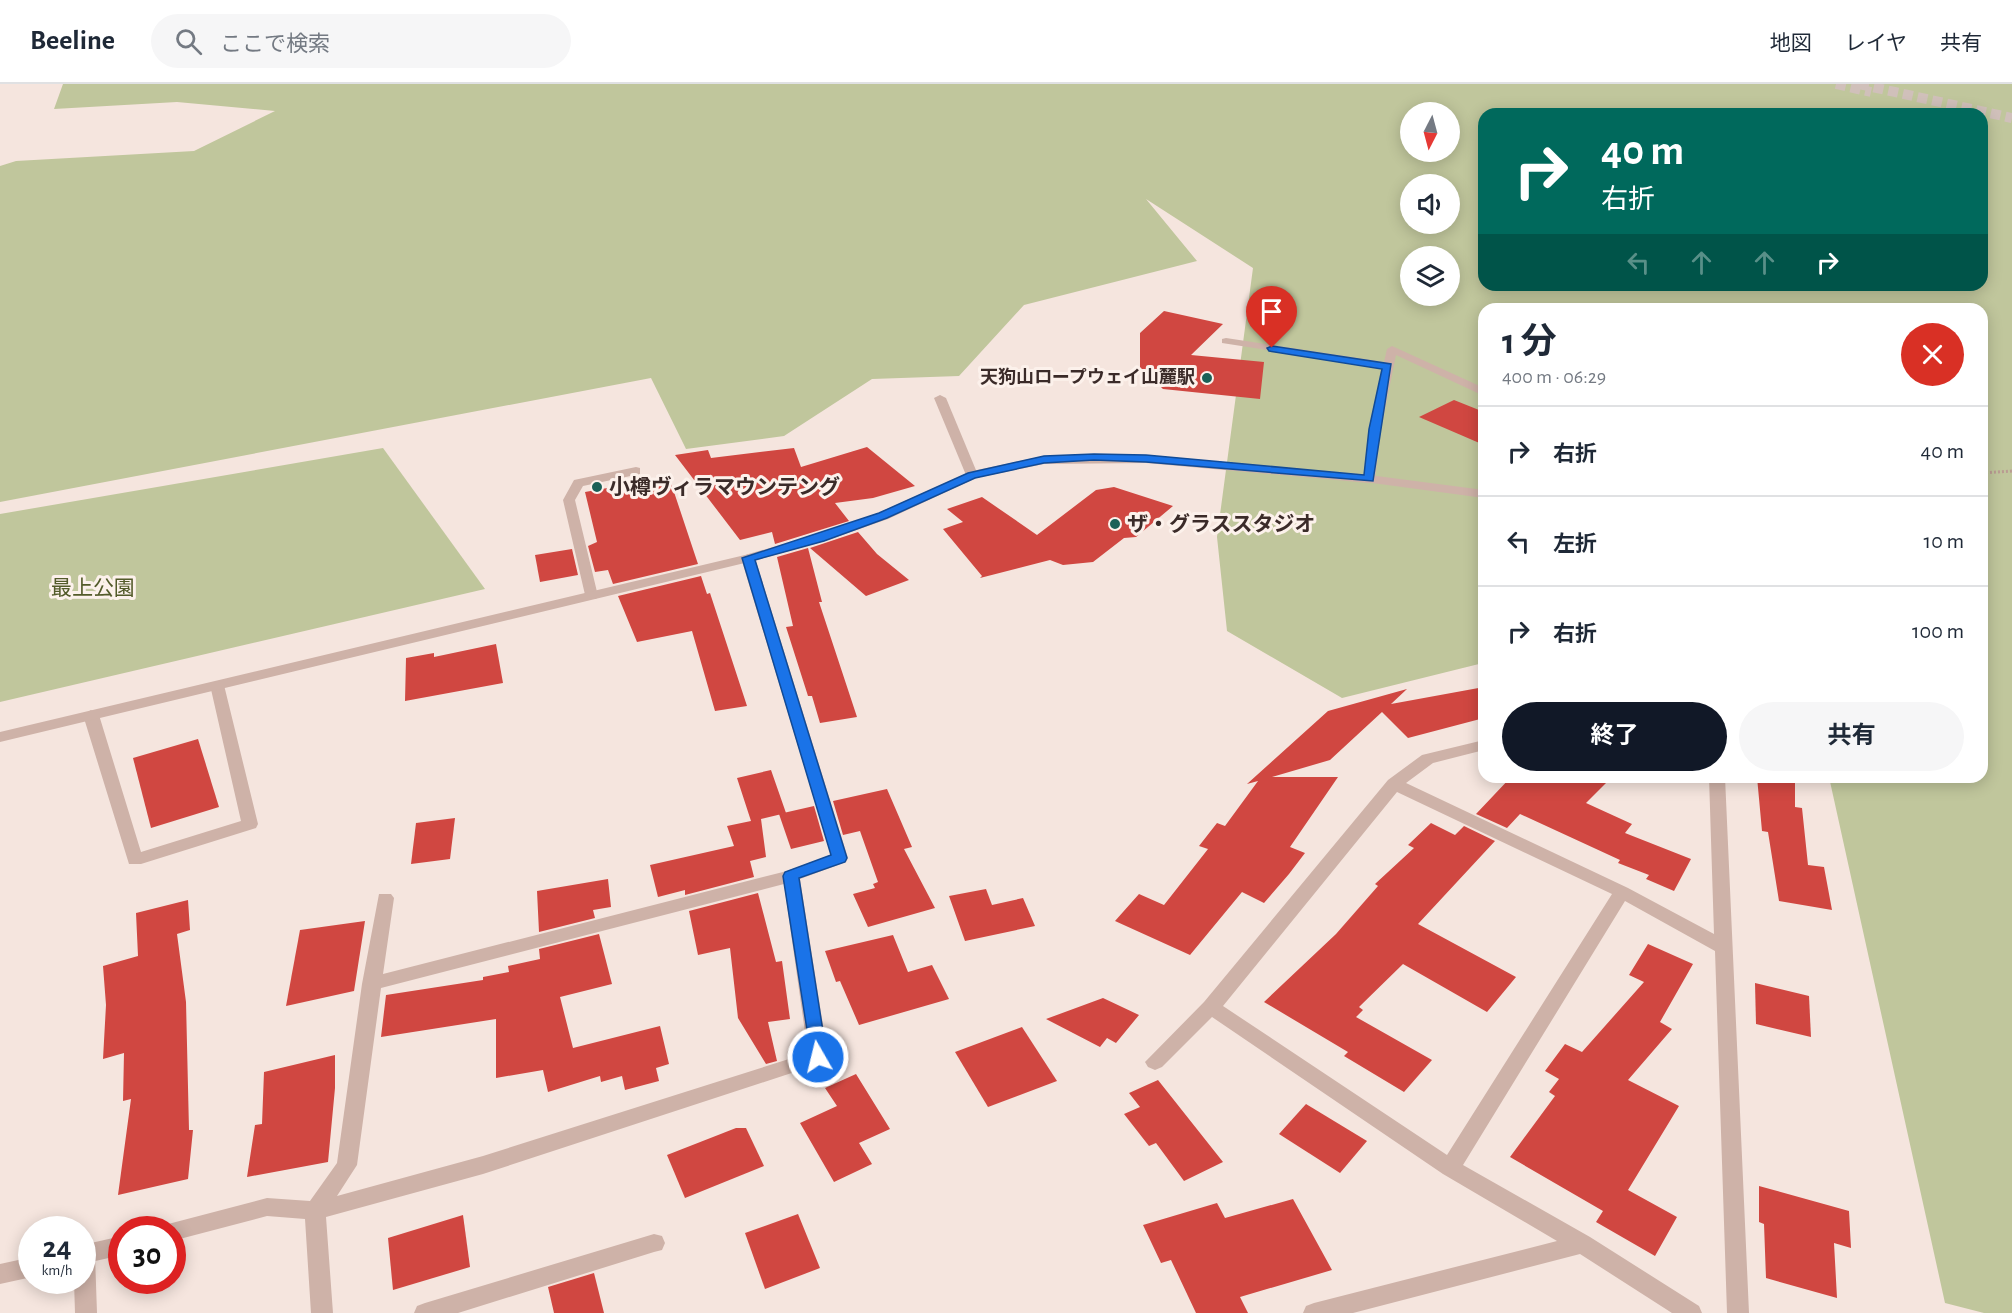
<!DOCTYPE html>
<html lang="ja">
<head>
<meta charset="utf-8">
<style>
  :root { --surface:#fff; --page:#f6f6f7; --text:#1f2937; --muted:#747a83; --line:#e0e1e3; --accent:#111827 }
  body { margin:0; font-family:"Alegreya Sans","Noto Sans JP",sans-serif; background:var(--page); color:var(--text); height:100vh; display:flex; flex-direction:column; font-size:22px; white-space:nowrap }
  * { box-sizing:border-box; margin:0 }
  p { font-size:20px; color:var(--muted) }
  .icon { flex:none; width:33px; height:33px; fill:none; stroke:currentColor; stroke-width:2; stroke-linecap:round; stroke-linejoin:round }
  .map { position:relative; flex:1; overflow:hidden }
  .drawer { position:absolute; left:1478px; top:219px; width:510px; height:480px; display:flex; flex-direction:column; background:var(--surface); border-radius:18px; box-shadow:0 3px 15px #0003 }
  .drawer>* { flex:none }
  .banner { position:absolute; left:1478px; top:24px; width:510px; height:183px; border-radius:18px; box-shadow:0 3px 15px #0003; background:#00695c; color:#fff; overflow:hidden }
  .needle { width:39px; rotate:186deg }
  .tools { position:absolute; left:1400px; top:18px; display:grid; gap:12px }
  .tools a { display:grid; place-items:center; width:60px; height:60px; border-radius:50%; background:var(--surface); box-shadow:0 3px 15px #0003; font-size:30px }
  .speed { position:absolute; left:18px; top:1132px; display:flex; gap:12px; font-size:30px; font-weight:700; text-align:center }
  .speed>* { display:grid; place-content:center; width:78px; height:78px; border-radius:50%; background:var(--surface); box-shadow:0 3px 15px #0003; line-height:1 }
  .speed small { font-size:15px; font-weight:400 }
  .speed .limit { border:9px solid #d22; background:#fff; color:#111 }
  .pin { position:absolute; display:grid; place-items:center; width:51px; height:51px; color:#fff; margin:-62px -26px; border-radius:50% 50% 50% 0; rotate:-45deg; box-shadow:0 0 6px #0007 }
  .pin .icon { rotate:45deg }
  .me { position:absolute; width:66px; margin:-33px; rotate:352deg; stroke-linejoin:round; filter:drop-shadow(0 0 4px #0008) }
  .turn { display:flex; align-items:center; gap:21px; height:126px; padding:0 24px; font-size:27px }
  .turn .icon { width:78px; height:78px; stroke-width:2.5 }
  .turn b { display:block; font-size:42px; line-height:51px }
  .lanes { display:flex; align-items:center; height:57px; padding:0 24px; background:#0003; justify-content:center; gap:30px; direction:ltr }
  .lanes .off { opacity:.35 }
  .round { display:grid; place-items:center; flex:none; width:63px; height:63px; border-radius:32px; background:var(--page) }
  .headline { display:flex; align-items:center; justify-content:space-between; height:102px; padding:0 24px }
  h1 { font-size:36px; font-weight:700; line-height:45px }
  .cta { display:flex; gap:12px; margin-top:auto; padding:12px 24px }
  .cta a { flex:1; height:69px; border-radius:36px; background:var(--accent); color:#fff; font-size:24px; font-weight:700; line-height:69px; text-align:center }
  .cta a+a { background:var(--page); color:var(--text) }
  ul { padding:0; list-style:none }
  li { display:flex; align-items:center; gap:18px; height:90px; padding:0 24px; border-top:2px solid var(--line) }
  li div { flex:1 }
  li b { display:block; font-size:22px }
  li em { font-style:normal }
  header { display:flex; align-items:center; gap:36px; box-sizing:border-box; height:84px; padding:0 30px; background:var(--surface); border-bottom:2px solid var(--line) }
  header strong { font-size:28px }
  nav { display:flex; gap:33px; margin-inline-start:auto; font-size:21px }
  .search { width:420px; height:54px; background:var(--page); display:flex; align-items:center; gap:15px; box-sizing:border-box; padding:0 21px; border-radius:33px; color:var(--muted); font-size:22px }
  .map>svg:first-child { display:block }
</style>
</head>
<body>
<header>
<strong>Beeline</strong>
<div class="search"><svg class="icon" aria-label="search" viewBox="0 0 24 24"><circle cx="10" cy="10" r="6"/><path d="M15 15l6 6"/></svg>ここで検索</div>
<nav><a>地図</a><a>レイヤ</a><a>共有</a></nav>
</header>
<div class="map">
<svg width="2012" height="1229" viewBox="0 0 2012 1229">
  <rect width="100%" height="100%" fill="#f5e5de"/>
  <g fill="#c0c69c" fill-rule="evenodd">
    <path d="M 63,0 L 2012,0 L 2012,1229 L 1984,1229 L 1945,1219 L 1829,693 L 1982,693 L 1982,225 L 1484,225 L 1483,579 L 1342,614 L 1227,547 L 1217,453 L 1253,184 L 1146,115 L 1197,177 L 1024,221 L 959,292 L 872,295 L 784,352 L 686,365 L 651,294 L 0,418 L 0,82 L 16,77 L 194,67 L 275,27 L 177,18 L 54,25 ZM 1410,28 L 1449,28 L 1449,68 L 1410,68 ZM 1484,30 L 1982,30 L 1982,201 L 1484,201 ZM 1410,100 L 1449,100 L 1449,140 L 1410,140 ZM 1410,172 L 1449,172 L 1449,212 L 1410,212 Z"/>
    <polygon points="383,364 485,505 0,618 0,430"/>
  </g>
  <g fill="#d04741">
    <polygon points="1164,227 1223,240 1191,271 1264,278 1260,315 1163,305 1140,284 1140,249"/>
    <polygon points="1454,316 1484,328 1484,361 1419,333"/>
    <polygon points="867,363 915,402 873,414 835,419 849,437 775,460 772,448 740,456 675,371 708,366 711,374 794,364 801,383"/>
    <polygon points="669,393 698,480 613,500 608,486 595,488 588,462 597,458 585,408"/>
    <polygon points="1114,403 1173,422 1136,453 1124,454 1093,478 1063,481 1050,476 980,494 982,492 943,445 963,438 947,425 982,413 1037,451 1096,406"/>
    <polygon points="858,448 877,470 909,496 866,512 810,464"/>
    <polygon points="808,464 822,518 819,518 857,633 820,639 812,612 808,612 786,543 793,542 777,473"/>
    <polygon points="572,465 578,491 540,498 535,471"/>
    <polygon points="701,492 707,510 710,509 747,622 715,627 692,547 637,558 618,512"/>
    <polygon points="496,560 503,599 405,617 406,574 434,569 434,573"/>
    <polygon points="1484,603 1484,634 1408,654 1382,628 1330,676 1272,693 1338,693 1290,763 1305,769 1289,790 1264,819 1242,808 1190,871 1115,837 1139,810 1164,821 1208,765 1199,762 1217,739 1225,742 1258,697 1247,700 1328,627 1407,605 1391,620"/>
    <polygon points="198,655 219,723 151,744 133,674"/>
    <polygon points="771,686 786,729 761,735 766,773 750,777 754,793 685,811 685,806 658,813 650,781 734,762 727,742 751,737 737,694"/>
    <polygon points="1511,693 1612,693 1586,719 1632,740 1625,749 1691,775 1674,807 1646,795 1649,791 1618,779 1620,776 1520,730 1507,744 1476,730"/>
    <polygon points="1757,693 1795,693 1795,723 1802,724 1808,781 1824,783 1832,826 1779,817 1768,748 1762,747"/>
    <polygon points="887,705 912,763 904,765 935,824 868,843 853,810 875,804 873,800 878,798 860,747 843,751 833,717"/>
    <polygon points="814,722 824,757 791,765 779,730"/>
    <polygon points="455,734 450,775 411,780 416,739"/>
    <polygon points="1431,739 1455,751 1464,742 1495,757 1418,840 1516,893 1487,928 1403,880 1359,923 1363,926 1356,933 1432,976 1404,1008 1344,972 1348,968 1264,918 1336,850 1378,802 1375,800 1414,764 1408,761"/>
    <polygon points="608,795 611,823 593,826 595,834 539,848 537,807"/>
    <polygon points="986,805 992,821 1023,814 1035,842 965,857 949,812"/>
    <polygon points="758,809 776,878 782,877 790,935 768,938 777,977 766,980 738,934 730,864 698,871 689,827"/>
    <polygon points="188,816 190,846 177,850 186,918 189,1046 193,1046 188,1095 118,1111 131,1015 123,1017 124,969 103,975 106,921 103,882 138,872 136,829"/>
    <polygon points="365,837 354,907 286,922 300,846"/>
    <polygon points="599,850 612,900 560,913 573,964 660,942 669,980 656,984 659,997 625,1006 622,992 601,998 600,992 548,1008 543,986 496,994 496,935 381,953 386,911 483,896 483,893 509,888 508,882 540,875 539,865"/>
    <polygon points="893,851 908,888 932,881 949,915 859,941 840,897 836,898 825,867"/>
    <polygon points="1648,860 1693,880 1660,938 1672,945 1628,996 1679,1022 1628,1106 1677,1133 1655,1172 1596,1138 1603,1127 1510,1073 1555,1012 1549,1008 1559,995 1545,987 1565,960 1582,968 1644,898 1629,891"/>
    <polygon points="1755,899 1809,912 1811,953 1756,940"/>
    <polygon points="1103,914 1139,931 1116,959 1107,954 1100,963 1046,935"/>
    <polygon points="1022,943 1057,997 988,1023 955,968"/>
    <polygon points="335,971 335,1004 328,1078 247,1093 255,1041 262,1040 264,988"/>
    <polygon points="856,990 890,1045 859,1059 872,1080 834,1098 800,1039 837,1022 825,1004"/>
    <polygon points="1158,996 1223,1078 1184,1097 1156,1059 1149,1062 1124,1030 1140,1023 1129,1009"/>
    <polygon points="1306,1020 1367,1057 1340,1089 1279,1050"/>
    <polygon points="736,1044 746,1044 764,1082 685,1114 667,1071"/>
    <polygon points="1759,1102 1849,1127 1851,1164 1834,1159 1837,1214 1766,1194 1764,1140 1759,1138"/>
    <polygon points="1293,1115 1332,1186 1240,1213 1248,1229 1196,1229 1171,1176 1161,1179 1143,1141 1217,1119 1225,1134"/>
    <polygon points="798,1130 820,1184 765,1205 745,1149"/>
    <polygon points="463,1131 470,1183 393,1206 388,1154"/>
    <polygon points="594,1189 604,1229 554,1229 548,1203"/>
  </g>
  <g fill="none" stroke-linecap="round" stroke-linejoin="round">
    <g stroke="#d0c0ba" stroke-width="10" stroke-dasharray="10 5" stroke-linecap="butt">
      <polyline points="1836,0 1871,8"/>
      <polyline points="1859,0 2012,34"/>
    </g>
    <polyline stroke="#ba9c92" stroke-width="3" stroke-dasharray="2 2" stroke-linecap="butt" points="1982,389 2012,387"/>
    <g fill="#ceb2a8" fill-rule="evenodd">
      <polygon points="1226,254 1384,278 1387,265 1392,262 1484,304 1484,312 1396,271 1381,345 1375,395 1369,399 1363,395 1369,345 1382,284 1222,259 1222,255"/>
      <polygon points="940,311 946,314 978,391 976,394 972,395 966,391 934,314"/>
      <polygon points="636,383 640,384 640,390 583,402 575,416 598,512 596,515 586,515 563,416 574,396"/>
      <polygon points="217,597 224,601 258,740 256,744 141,780 129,780 83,631 91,626 99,631 141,768 241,737 210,601"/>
      <polygon points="82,1162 92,1164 95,1171 97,1229 75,1229 74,1197 82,1197"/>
    </g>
    <g fill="#ceb2a8" fill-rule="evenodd">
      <polygon points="1369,391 1484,406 1484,414 1365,398 1363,395"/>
      <path d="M 748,470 L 755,474 L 848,774 L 846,778 L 800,795 L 828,973 L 825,978 L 483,1090 L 326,1133 L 333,1229 L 311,1229 L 305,1135 L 267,1132 L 172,1157 L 172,1146 L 162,1146 L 164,1141 L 172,1139 L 267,1114 L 310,1117 L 337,1079 L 362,900 L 379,810 L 391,810 L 394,814 L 383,890 L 787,787 L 831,771 L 741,474 ZM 784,800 L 808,969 L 483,1072 L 337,1112 L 357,1081 L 381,904 Z"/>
      <path d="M 1484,656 L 1484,666 L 1433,679 L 1406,699 L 1628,804 L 1714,850 L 1709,693 L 1725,693 L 1749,1229 L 1727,1229 L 1715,867 L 1625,817 L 1463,1081 L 1590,1153 L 1699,1222 L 1702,1229 L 1672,1229 L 1580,1170 L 1353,1229 L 1303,1229 L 1306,1222 L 1314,1219 L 1557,1157 L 1443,1090 L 1212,933 L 1162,983 L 1155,986 L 1148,983 L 1145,978 L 1204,918 L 1388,696 L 1422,671 ZM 1397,708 L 1612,810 L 1447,1071 L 1223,922 Z"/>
      <polygon points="654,1150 662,1152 665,1159 662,1166 654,1168 458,1229 414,1229 417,1222 425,1219"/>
      <polygon points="122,1152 122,1171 82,1180 82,1161"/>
      <polygon points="32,1173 32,1193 0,1200 0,1180"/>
    </g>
    <polygon fill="#ceb2a8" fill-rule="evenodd" points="1146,371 1369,391 1375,395 1369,399 1146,379 1044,380 976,394 888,435 825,457 753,477 0,658 0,648 745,471 815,451 878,429 972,387 1044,372"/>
  </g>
  <polygon fill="#1a73e8" stroke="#114b97" stroke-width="1.5" points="1272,262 1391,280 1373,397 1146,378 1094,376 1044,379 975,394 887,434 824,457 755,476 847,774 845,778 799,794 827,973 824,978 812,978 783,792 785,788 831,771 742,474 879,429 968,389 1044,372 1094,370 1146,371 1364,391 1369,345 1382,285 1269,267 1267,264"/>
  <g fill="#1a6057" stroke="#fcf1eb" stroke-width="2">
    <circle cx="1207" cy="294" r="6"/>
    <circle cx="597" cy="403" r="6"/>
    <circle cx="1115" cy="440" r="6"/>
  </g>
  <g text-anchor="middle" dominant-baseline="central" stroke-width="6" stroke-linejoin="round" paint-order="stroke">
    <g font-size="18" font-weight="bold" fill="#3b2b29" stroke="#fcf1eb" text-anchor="end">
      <text x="1195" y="294">天狗山ロープウェイ山麓駅</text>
    </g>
    <g font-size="21" font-weight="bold" fill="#3b2b29" stroke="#fcf1eb" text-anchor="start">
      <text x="609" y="403">小樽ヴィラマウンテング</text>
      <text x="1127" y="440">ザ・グラススタジオ</text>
    </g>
    <g font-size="21" fill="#535b2a" stroke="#fcf1eb">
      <text x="93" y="504">最上公園</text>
    </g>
  </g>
</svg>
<div class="tools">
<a><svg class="needle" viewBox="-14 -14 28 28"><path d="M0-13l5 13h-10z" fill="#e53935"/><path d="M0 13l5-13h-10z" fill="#747a83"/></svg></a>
<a><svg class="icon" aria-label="sound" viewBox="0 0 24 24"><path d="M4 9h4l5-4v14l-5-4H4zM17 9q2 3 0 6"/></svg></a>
<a><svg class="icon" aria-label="layers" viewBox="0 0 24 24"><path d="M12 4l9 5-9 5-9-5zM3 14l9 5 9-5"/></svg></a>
</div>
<div class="speed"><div>24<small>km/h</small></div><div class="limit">30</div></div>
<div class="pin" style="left:1272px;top:264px;background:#d93025"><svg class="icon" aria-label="arrive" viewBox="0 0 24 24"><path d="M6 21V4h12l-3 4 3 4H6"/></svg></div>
<svg class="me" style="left:818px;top:973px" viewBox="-20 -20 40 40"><circle r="17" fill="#1a73e8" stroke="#fff" stroke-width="3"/><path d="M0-11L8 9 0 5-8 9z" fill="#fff"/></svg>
<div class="banner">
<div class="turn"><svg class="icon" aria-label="right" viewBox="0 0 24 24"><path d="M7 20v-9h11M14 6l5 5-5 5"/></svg><div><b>40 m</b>右折</div></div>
<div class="lanes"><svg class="icon off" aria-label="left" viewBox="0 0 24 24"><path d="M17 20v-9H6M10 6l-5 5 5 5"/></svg><svg class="icon off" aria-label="ahead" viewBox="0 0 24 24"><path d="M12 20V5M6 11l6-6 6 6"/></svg><svg class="icon off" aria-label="ahead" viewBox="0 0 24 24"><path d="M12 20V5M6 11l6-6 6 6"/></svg><svg class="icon" aria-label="right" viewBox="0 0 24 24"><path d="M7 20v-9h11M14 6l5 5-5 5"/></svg></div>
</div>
<section class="drawer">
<div class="headline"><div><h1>1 分</h1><p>400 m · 06:29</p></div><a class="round" style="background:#d93025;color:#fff"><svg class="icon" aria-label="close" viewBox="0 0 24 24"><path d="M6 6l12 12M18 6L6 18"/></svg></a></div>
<ul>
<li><svg class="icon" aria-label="right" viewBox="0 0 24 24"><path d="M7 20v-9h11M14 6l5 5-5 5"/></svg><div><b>右折</b></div><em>40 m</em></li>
<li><svg class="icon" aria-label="left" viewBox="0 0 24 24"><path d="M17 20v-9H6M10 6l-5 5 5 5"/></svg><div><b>左折</b></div><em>10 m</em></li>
<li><svg class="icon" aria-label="right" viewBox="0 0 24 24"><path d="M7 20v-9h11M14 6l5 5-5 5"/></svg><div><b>右折</b></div><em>100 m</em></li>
</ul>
<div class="cta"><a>終了</a><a>共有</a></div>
</section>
</div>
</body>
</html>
